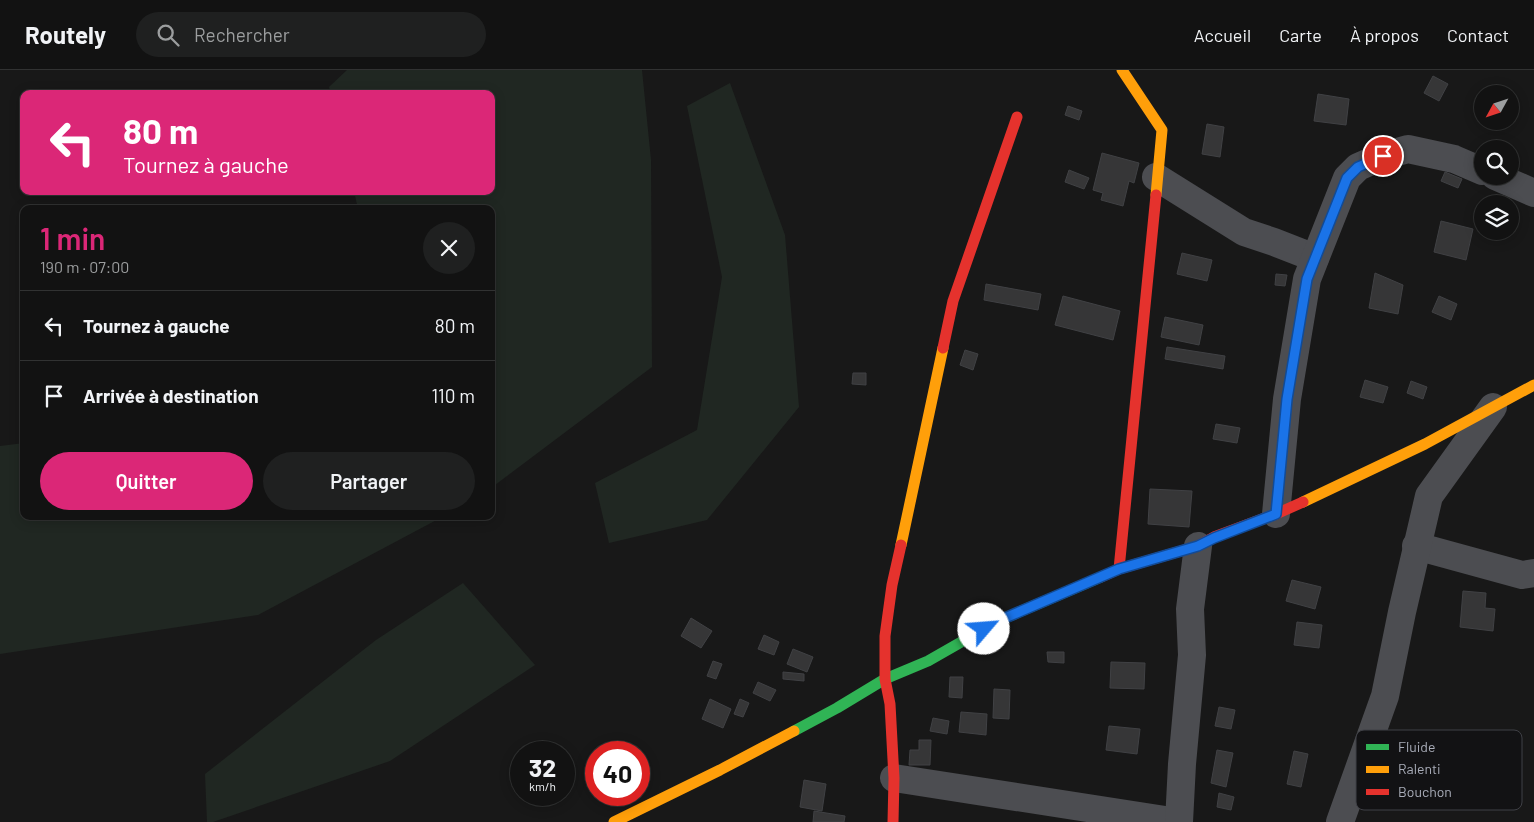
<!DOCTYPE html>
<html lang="fr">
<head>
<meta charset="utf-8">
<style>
  :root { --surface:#121212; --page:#1f2020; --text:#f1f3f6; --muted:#9c9e9f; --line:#313232; --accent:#db2777 }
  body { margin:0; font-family:Barlow,sans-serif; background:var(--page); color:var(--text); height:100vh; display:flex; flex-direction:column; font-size:19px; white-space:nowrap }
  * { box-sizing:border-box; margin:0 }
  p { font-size:16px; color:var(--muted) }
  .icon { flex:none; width:28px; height:28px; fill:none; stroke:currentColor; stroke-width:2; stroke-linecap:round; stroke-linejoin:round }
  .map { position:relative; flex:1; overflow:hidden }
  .sheet { position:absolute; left:20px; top:135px; width:475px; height:315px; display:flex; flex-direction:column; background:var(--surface); border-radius:10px; box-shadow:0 2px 12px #0003,0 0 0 1px var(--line) }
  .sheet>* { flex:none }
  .hud { position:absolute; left:20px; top:20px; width:475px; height:105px; border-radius:10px; box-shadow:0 2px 12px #0003,0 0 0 1px var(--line); background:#db2777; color:#fff; overflow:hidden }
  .needle { width:32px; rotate:230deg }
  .fabs { position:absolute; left:1474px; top:15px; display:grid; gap:10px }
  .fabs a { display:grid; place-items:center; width:45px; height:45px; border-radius:50%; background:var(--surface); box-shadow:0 2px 12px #0003,0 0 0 1px var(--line); font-size:25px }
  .speed { position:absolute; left:510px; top:671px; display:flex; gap:10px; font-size:25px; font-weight:700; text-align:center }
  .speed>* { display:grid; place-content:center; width:65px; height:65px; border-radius:50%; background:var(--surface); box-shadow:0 2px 12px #0003,0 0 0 1px var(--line); line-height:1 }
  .speed small { font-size:12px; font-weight:400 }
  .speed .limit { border:8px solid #d22; background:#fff; color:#111 }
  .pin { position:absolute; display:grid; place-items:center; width:42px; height:42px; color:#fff; margin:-21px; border:2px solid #fff; border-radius:50%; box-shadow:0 1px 5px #0007 }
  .me { position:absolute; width:55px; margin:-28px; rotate:63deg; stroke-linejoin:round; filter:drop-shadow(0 0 4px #0008) }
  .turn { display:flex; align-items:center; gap:18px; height:105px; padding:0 20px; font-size:22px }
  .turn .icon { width:65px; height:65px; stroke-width:2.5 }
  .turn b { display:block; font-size:35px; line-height:42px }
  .round { display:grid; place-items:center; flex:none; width:52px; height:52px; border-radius:26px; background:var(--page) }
  .head { display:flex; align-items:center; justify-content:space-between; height:85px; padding:0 20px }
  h1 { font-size:30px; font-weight:600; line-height:38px; color:var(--accent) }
  .action { display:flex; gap:10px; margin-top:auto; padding:10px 20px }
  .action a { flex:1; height:58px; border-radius:30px; background:var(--accent); color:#fff; font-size:20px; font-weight:600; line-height:58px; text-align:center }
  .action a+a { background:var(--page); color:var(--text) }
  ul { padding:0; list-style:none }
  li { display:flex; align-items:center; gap:15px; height:70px; padding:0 20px; border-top:1px solid var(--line) }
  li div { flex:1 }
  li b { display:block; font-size:19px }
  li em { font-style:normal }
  header { display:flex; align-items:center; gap:30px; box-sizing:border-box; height:70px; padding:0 25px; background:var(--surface); border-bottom:1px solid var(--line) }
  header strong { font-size:24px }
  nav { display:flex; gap:28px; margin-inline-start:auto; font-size:18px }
  .search { width:350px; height:45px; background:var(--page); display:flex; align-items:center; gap:12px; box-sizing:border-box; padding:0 18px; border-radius:28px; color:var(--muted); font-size:19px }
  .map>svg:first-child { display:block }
</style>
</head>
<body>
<header>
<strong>Routely</strong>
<div class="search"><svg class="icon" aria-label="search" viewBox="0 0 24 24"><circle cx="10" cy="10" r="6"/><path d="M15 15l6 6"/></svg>Rechercher</div>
<nav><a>Accueil</a><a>Carte</a><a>À propos</a><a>Contact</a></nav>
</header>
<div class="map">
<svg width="1534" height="752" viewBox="0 0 1534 752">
  <rect width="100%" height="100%" fill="#181818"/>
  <g fill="#202722">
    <polygon points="347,0 642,0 651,90 652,297 491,418 491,139 358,139 354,121 491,121 491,24 331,24 329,17"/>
    <polygon points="730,13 785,165 799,337 707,450 609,473 595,413 697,360 722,207 687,36"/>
    <polygon points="24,373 24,446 444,446 258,545 0,584 0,376"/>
    <polygon points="463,513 535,595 390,691 213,752 207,752 205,704 376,570"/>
  </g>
  <g fill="#363637" stroke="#404144">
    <polygon points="1433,6 1448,14 1439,31 1424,23"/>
    <polygon points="1318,24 1349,29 1346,55 1314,51"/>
    <polygon points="1068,36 1082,41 1079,50 1065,45"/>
    <polygon points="1207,54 1224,57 1220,87 1202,84"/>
    <polygon points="1102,83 1139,93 1134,113 1129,111 1123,136 1101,130 1103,123 1093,120"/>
    <polygon points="1069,100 1089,108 1084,119 1065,112"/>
    <polygon points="1445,102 1462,109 1458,118 1441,111"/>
    <polygon points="1441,151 1473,159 1466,190 1434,182"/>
    <polygon points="1182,183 1212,190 1207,211 1177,204"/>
    <polygon points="1375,203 1403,215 1398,244 1369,238"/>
    <polygon points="1276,204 1287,205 1285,216 1275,215"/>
    <polygon points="986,214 1041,224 1038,240 984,230"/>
    <polygon points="1063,226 1120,241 1113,270 1055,255"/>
    <polygon points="1439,226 1457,234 1451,250 1432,242"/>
    <polygon points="1165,247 1203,255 1199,275 1161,267"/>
    <polygon points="1167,277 1225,286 1223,299 1165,289"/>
    <polygon points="965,280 978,284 973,300 960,295"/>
    <polygon points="853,303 866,303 866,315 852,314"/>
    <polygon points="1365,310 1388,317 1383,333 1360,327"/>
    <polygon points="1411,311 1427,317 1423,329 1407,323"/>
    <polygon points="1216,354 1240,358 1237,373 1213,369"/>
    <polygon points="1150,419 1192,421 1189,457 1148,454"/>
    <polygon points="1292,510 1321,517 1315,539 1286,531"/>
    <polygon points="1463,521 1486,523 1485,538 1495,539 1493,561 1460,557"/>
    <polygon points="691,548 712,561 701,578 681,566"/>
    <polygon points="1297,552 1322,555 1319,578 1294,575"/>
    <polygon points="764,565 779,572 774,585 758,579"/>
    <polygon points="793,579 813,587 807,602 787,594"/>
    <polygon points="1047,582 1064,582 1064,593 1048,592"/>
    <polygon points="713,591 722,594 716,609 707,606"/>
    <polygon points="1111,592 1145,593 1144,619 1110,618"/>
    <polygon points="783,602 804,604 804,611 783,609"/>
    <polygon points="950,607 963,607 962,628 949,627"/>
    <polygon points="758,612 776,620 770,631 753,623"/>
    <polygon points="994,619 1010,620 1009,649 993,648"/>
    <polygon points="710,629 731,639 723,658 702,649"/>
    <polygon points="740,629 749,633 743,647 734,644"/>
    <polygon points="1219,637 1235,640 1231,659 1215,656"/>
    <polygon points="961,642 987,644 986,665 959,662"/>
    <polygon points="933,648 949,651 947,664 930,661"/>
    <polygon points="1109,656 1140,659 1137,684 1106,680"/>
    <polygon points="919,670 931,670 930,695 909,695 910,680 919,680"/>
    <polygon points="1217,680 1233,683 1226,717 1211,713"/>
    <polygon points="1294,681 1308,684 1301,717 1287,714"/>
    <polygon points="804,710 826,714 822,741 800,737"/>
    <polygon points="1219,723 1234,727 1231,740 1217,737"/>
    <polygon points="814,741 845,746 844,752 813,752"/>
  </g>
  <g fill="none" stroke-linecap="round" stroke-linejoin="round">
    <g stroke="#4c4d51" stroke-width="28">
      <polyline points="1495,106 1534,123"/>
      <polyline points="1156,107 1244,162 1274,172 1315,188"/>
      <polyline points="1276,444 1287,329 1307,209 1347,108 1358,97 1383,86 1408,79 1454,89 1482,101"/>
      <polyline points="1416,476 1522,505 1534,503"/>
      <polyline points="894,708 1178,752"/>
      <polyline points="1179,752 1182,694 1192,585 1190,539 1198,476"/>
      <polyline points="1340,752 1385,626 1402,542 1429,426 1493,337"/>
    </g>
    <polyline stroke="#30b455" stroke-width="11" points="794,661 837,638 885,609 928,591 998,551 1101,507"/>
    <g stroke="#ff9f0a" stroke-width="11">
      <polyline points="1122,0 1162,60 1156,125"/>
      <polyline points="1303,432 1425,374 1534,315"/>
      <polyline points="901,475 943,278"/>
      <polyline points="614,752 720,700 794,661"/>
    </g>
    <g stroke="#e5322d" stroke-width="11">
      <polyline points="943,278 953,231 1017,47"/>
      <polyline points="1119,499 1156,125"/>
      <polyline points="1101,507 1119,499 1198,476 1214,467 1276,444 1303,432"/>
      <polyline points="893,752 894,708 890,634 885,609 885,566 892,515 901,475"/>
    </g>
  </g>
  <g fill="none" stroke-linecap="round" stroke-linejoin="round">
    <defs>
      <polyline id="route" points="984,559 998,551 1119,499 1198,476 1214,468 1276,444 1287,329 1307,209 1347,108 1358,97 1383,86"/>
    </defs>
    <use href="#route" stroke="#114b97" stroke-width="12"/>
    <use href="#route" stroke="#1a73e8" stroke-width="9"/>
  </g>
  <rect x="1356" y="660" width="166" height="80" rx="8" fill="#121214" stroke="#3f4046" stroke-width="1"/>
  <rect x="1366" y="674" width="23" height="6" fill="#30b455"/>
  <rect x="1366" y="696" width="23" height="7" fill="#ff9f0a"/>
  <rect x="1366" y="719" width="23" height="6" fill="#e5322d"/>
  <g font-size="14" fill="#a9adb9">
    <text x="1398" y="682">Fluide</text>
    <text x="1398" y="704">Ralenti</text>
    <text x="1398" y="727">Bouchon</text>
  </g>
</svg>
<div class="fabs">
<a><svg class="needle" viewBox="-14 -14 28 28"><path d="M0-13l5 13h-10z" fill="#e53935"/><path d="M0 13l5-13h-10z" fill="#9c9e9f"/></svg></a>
<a><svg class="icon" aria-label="search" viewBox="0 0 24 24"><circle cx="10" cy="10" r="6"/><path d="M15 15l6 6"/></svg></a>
<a><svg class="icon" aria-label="layers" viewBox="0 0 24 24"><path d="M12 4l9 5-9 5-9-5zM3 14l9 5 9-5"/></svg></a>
</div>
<div class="speed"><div>32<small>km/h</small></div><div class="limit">40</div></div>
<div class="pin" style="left:1383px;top:86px;background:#d93025"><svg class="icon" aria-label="arrive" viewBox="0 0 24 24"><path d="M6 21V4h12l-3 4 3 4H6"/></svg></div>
<svg class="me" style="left:984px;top:559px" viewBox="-20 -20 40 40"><circle r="19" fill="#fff"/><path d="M0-13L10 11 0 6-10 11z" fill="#1a73e8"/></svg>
<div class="hud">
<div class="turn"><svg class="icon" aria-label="left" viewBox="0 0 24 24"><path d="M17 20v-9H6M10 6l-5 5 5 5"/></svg><div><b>80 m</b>Tournez à gauche</div></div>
</div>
<section class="sheet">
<div class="head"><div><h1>1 min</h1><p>190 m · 07:00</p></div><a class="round"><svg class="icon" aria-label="close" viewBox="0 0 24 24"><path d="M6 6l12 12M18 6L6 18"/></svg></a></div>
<ul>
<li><svg class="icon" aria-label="left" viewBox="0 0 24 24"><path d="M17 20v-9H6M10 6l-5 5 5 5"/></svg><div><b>Tournez à gauche</b></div><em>80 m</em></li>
<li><svg class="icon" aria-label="arrive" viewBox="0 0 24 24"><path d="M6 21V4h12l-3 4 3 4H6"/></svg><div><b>Arrivée à destination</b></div><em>110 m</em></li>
</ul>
<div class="action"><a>Quitter</a><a>Partager</a></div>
</section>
</div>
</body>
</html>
